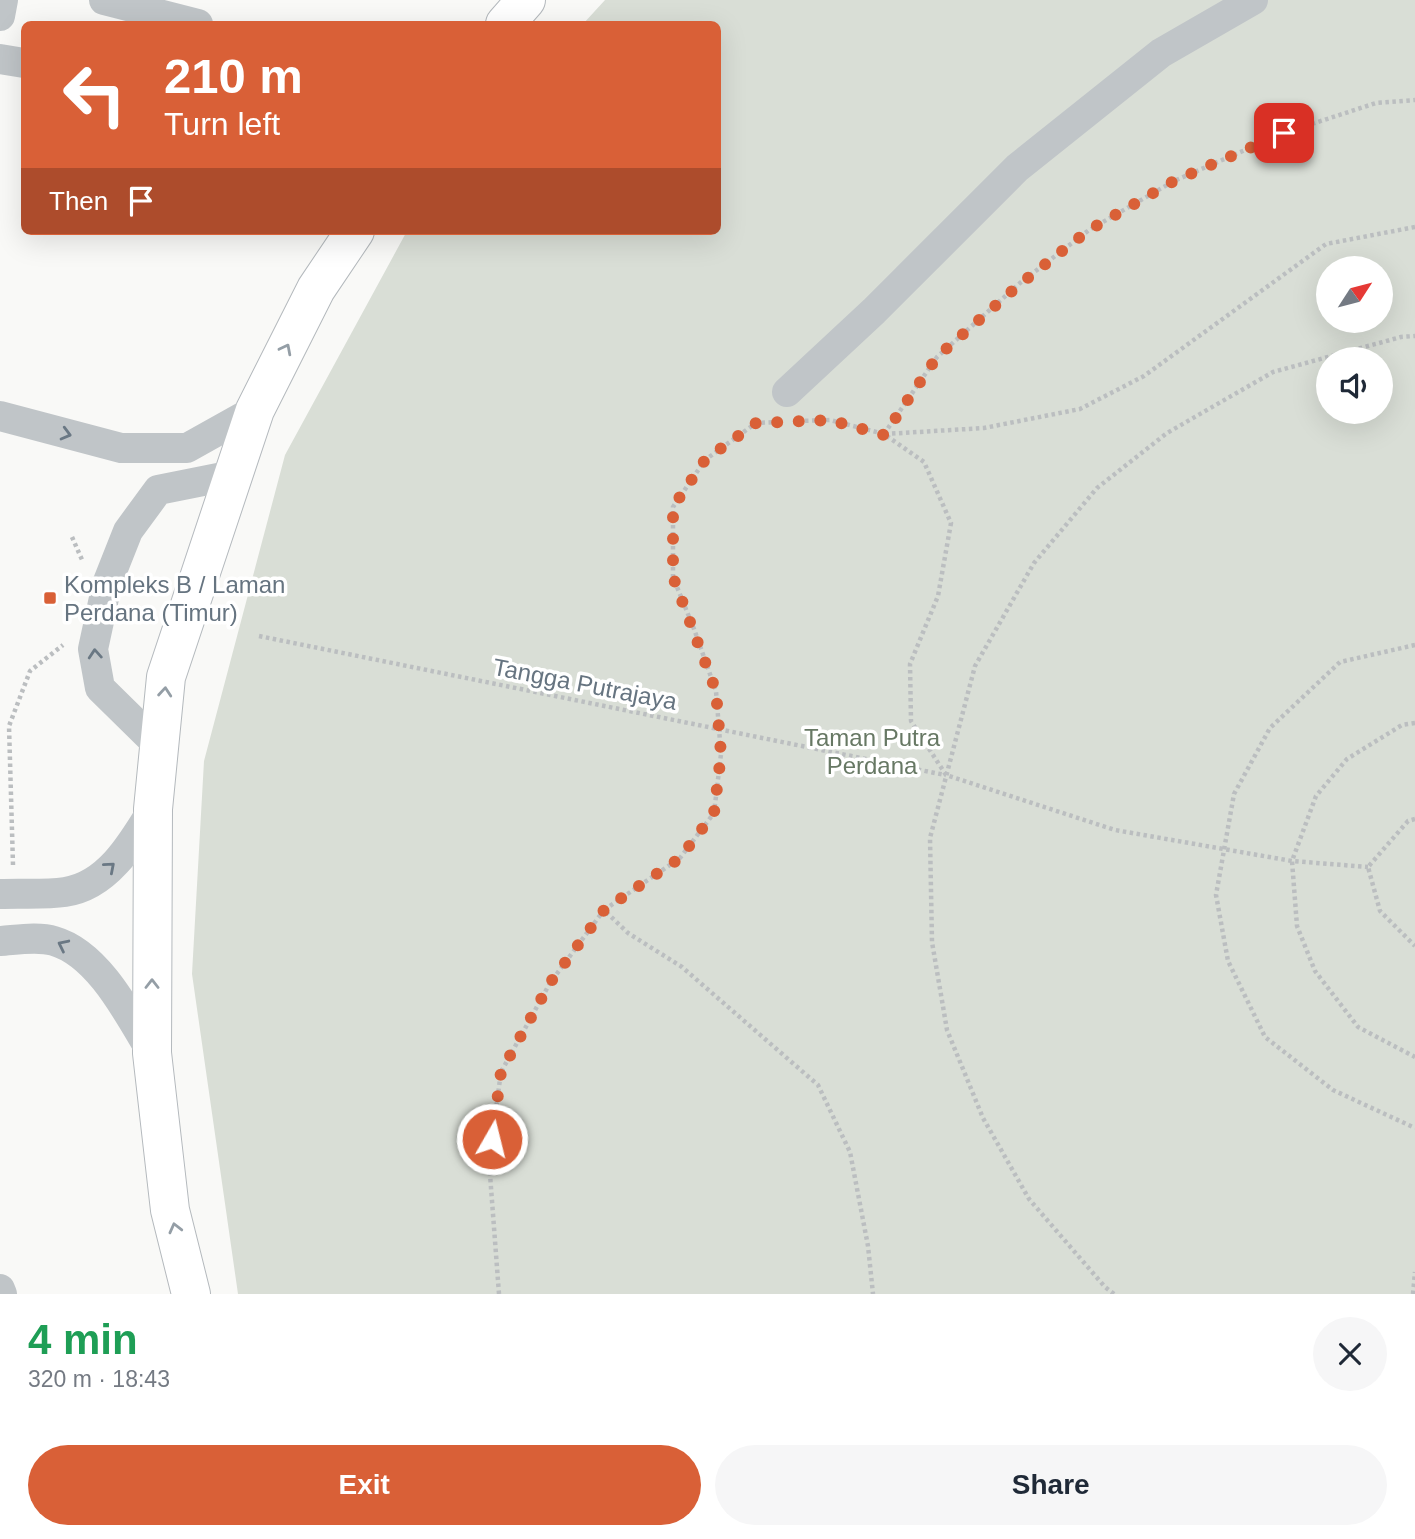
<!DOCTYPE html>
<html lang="en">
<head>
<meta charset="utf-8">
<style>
  :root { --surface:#fff; --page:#f6f6f7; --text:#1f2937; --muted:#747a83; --accent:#d96037 }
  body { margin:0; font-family:Arial,sans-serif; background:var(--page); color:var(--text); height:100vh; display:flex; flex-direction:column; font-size:26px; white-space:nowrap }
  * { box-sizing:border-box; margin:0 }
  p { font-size:23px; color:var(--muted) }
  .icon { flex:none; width:38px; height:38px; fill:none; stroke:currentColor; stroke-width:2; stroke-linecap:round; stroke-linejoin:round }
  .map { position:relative; height:1294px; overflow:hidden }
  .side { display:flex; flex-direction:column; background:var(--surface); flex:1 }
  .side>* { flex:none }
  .guide { position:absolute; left:21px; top:21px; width:700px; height:214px; border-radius:10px; box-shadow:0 7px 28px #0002; background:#d96037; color:#fff; overflow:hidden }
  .needle { width:46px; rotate:54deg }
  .controls { position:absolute; left:1316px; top:256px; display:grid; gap:14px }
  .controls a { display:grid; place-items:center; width:77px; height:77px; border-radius:50%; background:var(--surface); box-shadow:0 7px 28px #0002; font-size:35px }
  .pin { position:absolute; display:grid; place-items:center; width:60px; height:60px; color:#fff; margin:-30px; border-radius:14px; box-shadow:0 4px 10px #0006 }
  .me { position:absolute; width:77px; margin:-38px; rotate:8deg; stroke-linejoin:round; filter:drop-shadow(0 0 5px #0008) }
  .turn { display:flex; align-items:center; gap:24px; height:147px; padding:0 28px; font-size:32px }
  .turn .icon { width:91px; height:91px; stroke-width:2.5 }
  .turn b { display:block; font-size:49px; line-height:60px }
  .then { display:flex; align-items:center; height:66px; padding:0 28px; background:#0003; gap:14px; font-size:26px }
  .round { display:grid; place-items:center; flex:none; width:74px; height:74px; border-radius:37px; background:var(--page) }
  .summary { display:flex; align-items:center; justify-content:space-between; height:119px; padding:0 28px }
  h1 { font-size:42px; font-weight:700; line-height:52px; color:#1e9e55 }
  .button { display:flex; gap:14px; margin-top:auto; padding:14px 28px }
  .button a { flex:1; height:80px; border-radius:42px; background:var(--accent); color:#fff; font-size:28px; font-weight:700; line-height:80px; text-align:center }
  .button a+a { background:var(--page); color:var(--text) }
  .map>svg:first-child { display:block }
</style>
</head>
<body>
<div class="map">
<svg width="1415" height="1294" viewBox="0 0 1415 1294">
  <rect width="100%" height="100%" fill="#f9f9f7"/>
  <path fill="#d9ded6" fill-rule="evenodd" d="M 605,0 L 1415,0 L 1415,1294 L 238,1294 L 192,974 L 204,761 L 285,455 L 407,231 L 718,231 L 718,24 L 583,24 ZM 1328,268 L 1381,268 L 1381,320 L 1328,320 ZM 1328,359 L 1381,359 L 1381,411 L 1328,411 Z"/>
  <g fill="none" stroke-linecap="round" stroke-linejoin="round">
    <defs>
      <g id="major">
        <polyline points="505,24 526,0"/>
        <polyline points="191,1294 170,1210 152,1053 153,809 166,677 255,410 316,289 355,231"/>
      </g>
    </defs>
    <use href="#major" stroke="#b4b9bd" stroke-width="40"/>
    <g stroke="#bbbec0" stroke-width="4.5" stroke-dasharray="3.5 3.5" stroke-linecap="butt">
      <polyline points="798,421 830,420 884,434 924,462 951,523 938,596 910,664 911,721 946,775 1115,830 1292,861 1368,867"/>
      <polyline points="779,422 756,423 705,460 673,507 673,577 694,629 716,691 721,754 714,813 680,858 604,910 628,933 682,967 818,1085 850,1152 868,1246 873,1294"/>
      <polyline points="884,434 937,357 1020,283 1089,230 1174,181 1284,133 1376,103 1415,100"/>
      <polyline points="885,434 984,428 1080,409 1144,376 1326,244 1415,227"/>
      <polyline points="72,537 83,562"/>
      <polyline points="259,636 945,775"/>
      <polyline points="1415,645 1340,662 1270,728 1234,794 1216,895 1228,961 1265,1037 1333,1090 1415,1128"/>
      <polyline points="1415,723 1402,725 1347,759 1316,796 1292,861 1297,926 1315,971 1358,1027 1415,1057"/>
      <polyline points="1415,819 1408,821 1368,867 1380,911 1415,946"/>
      <polyline points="13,865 9,726 30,671 63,645"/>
      <polyline points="499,1294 489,1161 501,1072 550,983 604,910"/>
      <polyline points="1114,1294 1105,1287 1029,1199 983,1118 947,1030 932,942 930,838 975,666 1034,563 1097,488 1167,433 1273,372 1401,337 1415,336"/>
      <polyline points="1413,1294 1415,1272"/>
    </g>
    <g stroke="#c0c5c8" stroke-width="30">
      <polyline points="104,0 198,24"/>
      <polyline points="0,16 3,0"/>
      <polyline points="0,59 24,63"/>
      <polyline points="787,392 874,311 1017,168 1161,53 1253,0"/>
      <polyline points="0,416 121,448 187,448 255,410"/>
      <polyline points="159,746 100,688 93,649 107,584 128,531 158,490 233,475"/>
      <path d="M 0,894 C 21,893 44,895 65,892 C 108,886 133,842 153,809"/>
      <path d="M 0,941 C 16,940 38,936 54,941 C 99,954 129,1015 152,1053"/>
      <polyline points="0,1289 2,1294"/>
    </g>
    <use href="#major" stroke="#fff" stroke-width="38"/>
  </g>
  <defs><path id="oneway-chevron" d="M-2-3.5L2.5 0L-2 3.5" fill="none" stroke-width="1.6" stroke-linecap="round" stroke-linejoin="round" transform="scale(1.75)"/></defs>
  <g stroke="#949ea6">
    <use href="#oneway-chevron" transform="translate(286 349) rotate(-63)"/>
    <use href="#oneway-chevron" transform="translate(165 692) rotate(-85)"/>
    <use href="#oneway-chevron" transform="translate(152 984) rotate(-90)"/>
    <use href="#oneway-chevron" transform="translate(175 1228) rotate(-104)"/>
  </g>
  <g stroke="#6a7884">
    <use href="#oneway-chevron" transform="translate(66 434) rotate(15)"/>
    <use href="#oneway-chevron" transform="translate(95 654) rotate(-94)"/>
    <use href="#oneway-chevron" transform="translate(110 867) rotate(-41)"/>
    <use href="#oneway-chevron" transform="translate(63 945) rotate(-154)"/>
  </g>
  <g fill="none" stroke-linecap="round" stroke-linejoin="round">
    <polyline stroke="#d96037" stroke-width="12" stroke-dasharray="0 21.6" points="492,1139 501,1072 550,983 604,910 680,858 714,813 721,754 716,691 673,577 673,507 705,460 756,423 830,420 884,435 937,357 1020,284 1089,230 1174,181 1284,133"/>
  </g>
  <rect fill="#d96037" stroke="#fff" stroke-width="2.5" x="43" y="591" width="14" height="14" rx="3.5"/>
  <g text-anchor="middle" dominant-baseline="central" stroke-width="7" stroke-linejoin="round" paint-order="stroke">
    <g font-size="24" fill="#667480" stroke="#fff" text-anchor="start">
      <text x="64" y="584">Kompleks B / Laman<tspan x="64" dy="28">Perdana (Timur)</tspan></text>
    </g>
    <g font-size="24" fill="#667480" stroke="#fff">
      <text transform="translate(585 684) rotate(11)">Tangga Putrajaya</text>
    </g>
    <g font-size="24" fill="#677864" stroke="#fff">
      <text x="872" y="737">Taman Putra<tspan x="872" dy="28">Perdana</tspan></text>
    </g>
  </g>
</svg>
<div class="controls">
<a><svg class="needle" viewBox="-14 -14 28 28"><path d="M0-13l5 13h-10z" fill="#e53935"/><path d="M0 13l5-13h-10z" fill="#747a83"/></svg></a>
<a><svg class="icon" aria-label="sound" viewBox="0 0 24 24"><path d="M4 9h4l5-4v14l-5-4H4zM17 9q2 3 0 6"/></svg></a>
</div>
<div class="pin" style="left:1284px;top:133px;background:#d93025"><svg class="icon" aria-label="arrive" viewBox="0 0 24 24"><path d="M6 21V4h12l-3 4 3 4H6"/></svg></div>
<svg class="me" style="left:492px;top:1139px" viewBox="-20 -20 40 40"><circle r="17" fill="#d96037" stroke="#fff" stroke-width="3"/><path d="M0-11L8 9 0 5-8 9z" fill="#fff"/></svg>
<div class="guide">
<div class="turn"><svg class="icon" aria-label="left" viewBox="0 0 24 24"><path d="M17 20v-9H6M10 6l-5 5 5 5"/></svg><div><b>210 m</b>Turn left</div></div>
<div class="then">Then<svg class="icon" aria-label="arrive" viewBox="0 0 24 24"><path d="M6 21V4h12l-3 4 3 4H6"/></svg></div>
</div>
</div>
<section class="side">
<div class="summary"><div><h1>4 min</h1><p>320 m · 18:43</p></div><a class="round"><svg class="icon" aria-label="close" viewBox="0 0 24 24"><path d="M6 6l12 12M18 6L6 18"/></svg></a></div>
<div class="button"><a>Exit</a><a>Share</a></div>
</section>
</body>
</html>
